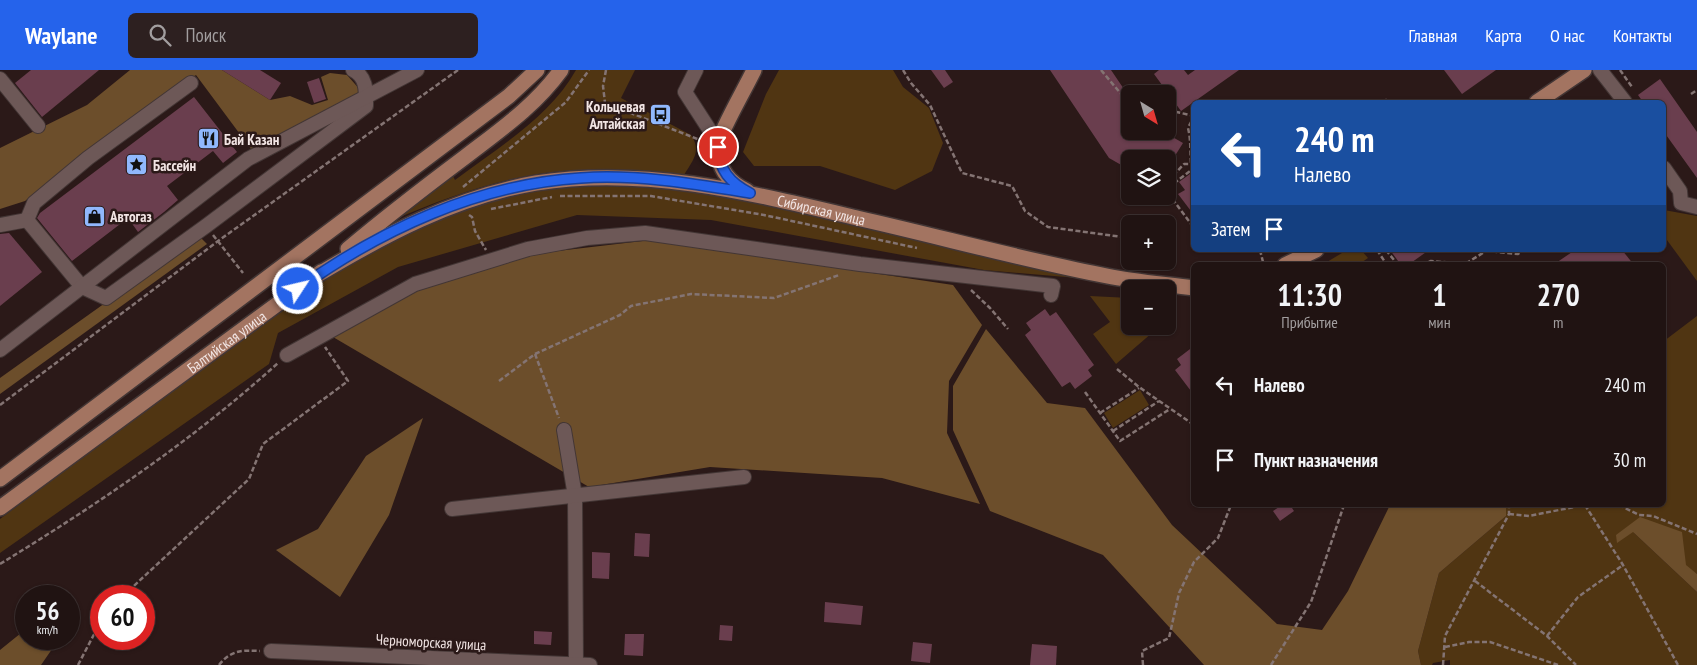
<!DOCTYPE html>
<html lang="ru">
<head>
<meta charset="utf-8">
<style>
  :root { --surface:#201312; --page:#2d2020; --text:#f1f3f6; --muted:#a29e9f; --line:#3d3232; --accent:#2563eb }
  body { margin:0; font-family:"PT Sans Narrow",sans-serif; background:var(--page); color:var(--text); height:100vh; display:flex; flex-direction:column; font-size:19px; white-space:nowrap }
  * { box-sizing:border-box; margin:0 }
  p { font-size:16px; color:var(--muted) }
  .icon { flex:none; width:28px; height:28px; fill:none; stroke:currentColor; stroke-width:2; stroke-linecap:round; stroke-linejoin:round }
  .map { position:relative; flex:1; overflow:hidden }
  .sheet { position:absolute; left:1191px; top:192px; width:475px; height:245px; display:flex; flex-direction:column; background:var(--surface); border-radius:8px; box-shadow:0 1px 4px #0004,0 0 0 1px var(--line) }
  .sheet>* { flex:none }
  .hud { position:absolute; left:1191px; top:30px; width:475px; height:152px; border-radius:8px; box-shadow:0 1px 4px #0004,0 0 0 1px var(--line); background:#1a4fa0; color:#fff; overflow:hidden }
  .needle { width:32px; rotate:143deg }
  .fabs { position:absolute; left:1121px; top:15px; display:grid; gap:10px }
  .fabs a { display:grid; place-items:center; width:55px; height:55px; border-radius:8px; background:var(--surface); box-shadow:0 1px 4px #0004,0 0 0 1px var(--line); font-size:25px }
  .speed { position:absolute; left:15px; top:515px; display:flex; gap:10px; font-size:25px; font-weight:700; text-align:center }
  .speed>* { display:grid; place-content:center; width:65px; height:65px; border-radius:50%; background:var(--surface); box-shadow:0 1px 4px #0004,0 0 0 1px var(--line); line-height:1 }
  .speed small { font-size:12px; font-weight:400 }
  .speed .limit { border:8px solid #d22; background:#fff; color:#111 }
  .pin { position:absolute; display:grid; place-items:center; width:42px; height:42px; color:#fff; margin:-21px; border:2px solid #fff; border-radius:50%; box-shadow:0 1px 5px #0007 }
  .me { position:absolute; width:55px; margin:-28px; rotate:55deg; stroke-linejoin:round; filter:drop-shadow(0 0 4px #0008) }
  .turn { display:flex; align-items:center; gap:18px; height:105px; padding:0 20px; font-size:22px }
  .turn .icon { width:65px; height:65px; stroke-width:2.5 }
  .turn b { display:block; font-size:35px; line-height:42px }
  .then { display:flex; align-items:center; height:48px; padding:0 20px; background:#0003; gap:10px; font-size:19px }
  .eta { display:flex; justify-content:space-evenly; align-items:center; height:85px; text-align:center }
  .eta b { font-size:30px; font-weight:600; line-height:35px }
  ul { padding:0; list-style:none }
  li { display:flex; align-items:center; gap:15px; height:75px; padding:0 20px }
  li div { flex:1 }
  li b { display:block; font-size:19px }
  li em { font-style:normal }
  header { display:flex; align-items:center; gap:30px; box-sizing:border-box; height:70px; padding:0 25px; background:var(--accent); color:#fff }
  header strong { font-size:24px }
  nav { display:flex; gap:28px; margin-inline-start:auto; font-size:18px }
  .search { width:350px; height:45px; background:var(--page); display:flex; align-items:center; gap:12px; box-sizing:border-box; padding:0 18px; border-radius:8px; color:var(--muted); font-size:19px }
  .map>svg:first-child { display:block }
</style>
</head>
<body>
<header>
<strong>Waylane</strong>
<div class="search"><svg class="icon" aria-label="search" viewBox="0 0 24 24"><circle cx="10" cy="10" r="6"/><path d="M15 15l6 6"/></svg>Поиск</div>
<nav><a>Главная</a><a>Карта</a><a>О нас</a><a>Контакты</a></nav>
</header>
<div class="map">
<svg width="1697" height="595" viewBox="0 0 1697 595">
  <rect width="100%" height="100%" fill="#2b1918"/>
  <g fill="#503512">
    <path d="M 576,0 L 635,0 L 621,28 L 691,65 C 702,81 693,90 684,105 C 643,101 603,98 562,101 C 504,106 447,127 393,150 L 452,104 L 455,110 C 497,78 550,47 576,0 Z"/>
    <polygon points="779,0 893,0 903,17 929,38 943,73 932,101 895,120 820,96 754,96 743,82 766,24"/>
    <polygon points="629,112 725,123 1089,209 984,200 711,150 577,145 398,197 278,263 269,294 0,483 0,449 307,218 387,168 461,135 522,120"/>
    <polygon points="1664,140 1697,146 1697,211 1664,166"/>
    <polygon points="1347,180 1361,180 1368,188 1358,195 1328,195 1327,192"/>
    <polygon points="1090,226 1130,228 1130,256 1160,256 1116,294 1093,264 1110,252"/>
    <polygon points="1697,246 1697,504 1633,462 1697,522 1697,595 1450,595 1450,590 1433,593 1432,595 1421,595 1418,581 1439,503 1506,446 1506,435 1664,435 1664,271"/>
    <polygon points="1140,320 1149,335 1113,358 1104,343"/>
  </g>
  <g fill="#6c4e2b">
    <polygon points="130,0 222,0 270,30 290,26 312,35 328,30 321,7 330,3 347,5 362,22 251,79 196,5 82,84 25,131 0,139 0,78 87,35"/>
    <polygon points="199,166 207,174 0,324 0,308"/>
    <polygon points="651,170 953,215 982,255 949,311 947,363 980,434 882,408 710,397 589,417 333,267 420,218 532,184"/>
    <polygon points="986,259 1047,333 1085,338 1172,455 1277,554 1322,560 1348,521 1390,435 1506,435 1506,446 1439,503 1418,581 1421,595 1204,595 1103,485 990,441 953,360 953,316"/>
    <polygon points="423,348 389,445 340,527 276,480 318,459 366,386"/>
    <polygon points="1640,447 1682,462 1686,495 1697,504 1697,522 1633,462 1617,473 1616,465"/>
    <polygon points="26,559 26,569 59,569 41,595 0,595 0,580"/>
  </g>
  <g fill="#6a3e4e">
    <polygon points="31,0 99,0 42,47 15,13"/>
    <polygon points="222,0 260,0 281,13 270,30"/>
    <polygon points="931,0 945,0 953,12 944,18"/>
    <polygon points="1050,0 1111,0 1130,28 1130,61 1162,61 1183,73 1173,89 1130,89 1130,100 1109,88"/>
    <polygon points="1159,0 1184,0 1188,5 1195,0 1239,0 1181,41 1154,4"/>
    <polygon points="1444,0 1496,0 1462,24"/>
    <polygon points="319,8 326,29 314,33 307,12"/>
    <polygon points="1660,9 1697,62 1697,108 1664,62 1664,32 1643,32 1638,25"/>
    <polygon points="194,27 237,82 223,93 213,81 167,116 178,130 164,142 138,162 128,148 72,191 37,148 40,143"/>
    <polygon points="1194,101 1194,145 1178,124 1185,120 1179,112"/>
    <polygon points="9,163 42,202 0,236 0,164"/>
    <polygon points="1390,180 1429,180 1408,195 1401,195"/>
    <polygon points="1575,180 1622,180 1634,195 1553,195"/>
    <polygon points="1045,239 1050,246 1056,242 1094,295 1088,300 1092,306 1075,319 1070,312 1062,317 1025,265 1031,260 1026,253"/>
    <polygon points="1194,276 1194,325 1175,300 1181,295 1177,289"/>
    <polygon points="1282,435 1290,435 1294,441 1280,451 1273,441"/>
    <polygon points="635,463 650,464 649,487 634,486"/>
    <polygon points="592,482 610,483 609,509 592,508"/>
    <polygon points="825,532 863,536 861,555 824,552"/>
    <polygon points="720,555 733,556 732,571 719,570"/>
    <polygon points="534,561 552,562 551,575 534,574"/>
    <polygon points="625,564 644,564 643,586 624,585"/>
    <polygon points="913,572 932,574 930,593 911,591"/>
    <polygon points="1032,574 1057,576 1056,595 1030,595"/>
  </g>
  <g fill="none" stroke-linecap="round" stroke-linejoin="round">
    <defs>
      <g id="minor">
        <polyline points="696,0 685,22 718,73"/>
        <polyline points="1600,0 1625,32"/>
        <polyline points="0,9 38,56"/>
        <polyline points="1664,98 1680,121 1681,133 1697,137"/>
        <polyline points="27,150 34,133 88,88 191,13"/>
        <path d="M 0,155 L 27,150 L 82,217 L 106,228 L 206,156 L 366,36 C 366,21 367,7 353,0"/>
        <polyline points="0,280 248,89 417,0"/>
        <polyline points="287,285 415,214 528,179 587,168 645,163 860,194 1053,216 1051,225"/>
        <polyline points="564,360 575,426 576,595"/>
        <polyline points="452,439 744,407"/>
        <polyline points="271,581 590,595"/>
      </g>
      <g id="major">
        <polyline points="1537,32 1584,0"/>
        <path d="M 747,121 C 728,112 716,96 718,74 C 720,62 747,15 754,0"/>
        <path d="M 348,179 C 386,147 425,117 465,87 C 500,60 535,36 561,0"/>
        <polyline points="1285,195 1316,180"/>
        <path id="s1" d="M 314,207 C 384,165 455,127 536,113 C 645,96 752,123 857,148 C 941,167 1024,190 1107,206 C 1136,212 1165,214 1194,218"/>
        <polyline points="0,409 509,26 537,0"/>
        <path id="s2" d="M 0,438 L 321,202"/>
      </g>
    </defs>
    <use href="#minor" stroke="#433635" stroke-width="16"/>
    <use href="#major" stroke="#433635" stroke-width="18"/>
    <g stroke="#847473" stroke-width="2.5" stroke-dasharray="5 2.5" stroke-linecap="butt">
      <polyline points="606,0 603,16 605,33 700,70"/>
      <polyline points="903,0 911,13 930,35 962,103 1012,116 1025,141 1048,157 1130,168"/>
      <polyline points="1101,0 1127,31 1130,32"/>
      <polyline points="1620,0 1632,17"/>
      <polyline points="1691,24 1697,20"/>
      <polyline points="1363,32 1386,30 1393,32"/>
      <polyline points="1168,40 1194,46"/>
      <path d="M 1191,93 C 1190,81 1191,70 1188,58 L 1194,46"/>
      <polyline points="1168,111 1184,94 1194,94"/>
      <polyline points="463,117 566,32 589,0"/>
      <polyline points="1168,118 1194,98"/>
      <polyline points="1168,123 1194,158"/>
      <polyline points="560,126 651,126 764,145 917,178"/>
      <polyline points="491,139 552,127"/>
      <polyline points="469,145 472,147 475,161 486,180"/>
      <polyline points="213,165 243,203"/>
      <polyline points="1168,170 1171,170"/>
      <polyline points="1260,180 1263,192"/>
      <polyline points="1377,180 1387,195"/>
      <polyline points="1386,180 1398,195"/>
      <polyline points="1422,195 1431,191 1465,194 1486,181 1518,184 1524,180"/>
      <polyline points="971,220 990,238 1008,259"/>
      <polyline points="535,284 559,348"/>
      <polyline points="1117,299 1139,317 1194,355"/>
      <polyline points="499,311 535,284 620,245 631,236 691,224 774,228 839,205"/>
      <polyline points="1085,322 1120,371 1170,339"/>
      <polyline points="0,335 218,171 458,0"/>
      <polyline points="1100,343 1139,318"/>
      <polyline points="1113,361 1159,331"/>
      <polyline points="1585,435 1623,495 1678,595"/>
      <polyline points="1619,435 1639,445 1653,446 1697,464"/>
      <polyline points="1509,444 1529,446 1584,435"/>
      <path d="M 0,494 C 98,434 193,370 278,293"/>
      <polyline points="1475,511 1547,566 1576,595"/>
      <polyline points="123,526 249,409 263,374 348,311 325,277"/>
      <polyline points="1547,566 1578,527 1623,495"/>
      <polyline points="1445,577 1469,572 1490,572 1558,595"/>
      <polyline points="78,595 101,551"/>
      <path d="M 219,595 C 231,580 242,580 260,581"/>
      <polyline points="1143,595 1142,581 1169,568 1179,523 1194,492 1218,468 1231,435"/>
      <polyline points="1271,595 1311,532 1344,435"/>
      <polyline points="1443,595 1445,566 1509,444 1509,435"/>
    </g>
    <use href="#minor" stroke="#6d5857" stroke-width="14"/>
    <use href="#major" stroke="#a37461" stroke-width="15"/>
  </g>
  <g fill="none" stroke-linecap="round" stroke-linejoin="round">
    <defs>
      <path id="route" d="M 298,219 C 380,160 479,114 581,108 C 637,104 695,114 750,123 C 730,113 719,100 718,77"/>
    </defs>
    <use href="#route" stroke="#184099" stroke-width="12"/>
    <use href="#route" stroke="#2563eb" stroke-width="9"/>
  </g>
  <defs>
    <symbol id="bus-square" viewBox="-11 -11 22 22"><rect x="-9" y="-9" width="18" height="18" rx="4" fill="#90b8fd" stroke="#2b1918"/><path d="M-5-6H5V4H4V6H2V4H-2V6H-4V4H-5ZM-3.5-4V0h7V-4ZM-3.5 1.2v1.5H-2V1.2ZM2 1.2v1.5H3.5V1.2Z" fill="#111"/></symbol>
    <symbol id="restaurant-square" viewBox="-11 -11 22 22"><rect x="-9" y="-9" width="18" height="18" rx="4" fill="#90b8fd" stroke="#2b1918"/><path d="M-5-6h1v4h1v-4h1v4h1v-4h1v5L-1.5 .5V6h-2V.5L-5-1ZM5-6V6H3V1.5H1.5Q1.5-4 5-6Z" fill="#111"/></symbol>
    <symbol id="sight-square" viewBox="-11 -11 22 22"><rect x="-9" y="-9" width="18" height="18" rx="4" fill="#90b8fd" stroke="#2b1918"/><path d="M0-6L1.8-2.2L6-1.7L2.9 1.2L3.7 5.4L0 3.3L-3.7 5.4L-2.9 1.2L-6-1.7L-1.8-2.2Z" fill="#111"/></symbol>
    <symbol id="shop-square" viewBox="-11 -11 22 22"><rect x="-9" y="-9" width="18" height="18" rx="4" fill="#90b8fd" stroke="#2b1918"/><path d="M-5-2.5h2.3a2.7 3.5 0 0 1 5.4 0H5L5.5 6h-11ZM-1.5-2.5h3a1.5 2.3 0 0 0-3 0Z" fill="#111"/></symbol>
  </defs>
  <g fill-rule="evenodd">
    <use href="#bus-square" x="648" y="32" width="25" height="25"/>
    <use href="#restaurant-square" x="196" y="56" width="25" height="25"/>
    <use href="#sight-square" x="124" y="82" width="25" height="25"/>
    <use href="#shop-square" x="82" y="134" width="25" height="25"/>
  </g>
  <g text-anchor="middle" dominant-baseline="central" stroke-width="5" stroke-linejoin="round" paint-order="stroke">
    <g font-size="15" font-weight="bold" fill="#f2e5e4" stroke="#2b1918" text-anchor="start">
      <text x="645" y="36" text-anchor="end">Кольцевая<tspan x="645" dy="17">Алтайская</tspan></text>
      <text x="224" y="69">Бай Казан</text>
      <text x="153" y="95">Бассейн</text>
      <text x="110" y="146">Автогаз</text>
    </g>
    <g font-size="15" fill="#f2e5e4" stroke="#2b1918">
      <text stroke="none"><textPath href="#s1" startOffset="531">Сибирская улица</textPath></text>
      <text stroke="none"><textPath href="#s2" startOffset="281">Балтийская улица</textPath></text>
      <text transform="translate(431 572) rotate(3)">Черноморская улица</text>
    </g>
  </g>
</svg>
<div class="fabs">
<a><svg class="needle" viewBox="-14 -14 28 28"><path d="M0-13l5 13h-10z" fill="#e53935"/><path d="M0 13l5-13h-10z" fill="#a29e9f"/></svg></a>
<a><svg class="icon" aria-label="layers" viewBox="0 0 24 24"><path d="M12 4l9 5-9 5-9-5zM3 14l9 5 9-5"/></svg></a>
<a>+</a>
<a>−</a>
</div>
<div class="speed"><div>56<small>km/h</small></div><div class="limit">60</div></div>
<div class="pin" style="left:718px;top:77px;background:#d93025"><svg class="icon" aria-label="arrive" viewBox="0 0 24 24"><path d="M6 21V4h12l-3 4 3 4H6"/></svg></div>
<svg class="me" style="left:298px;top:219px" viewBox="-20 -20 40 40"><circle r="17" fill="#2563eb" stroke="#fff" stroke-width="3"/><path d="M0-11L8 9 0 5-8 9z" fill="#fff"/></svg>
<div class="hud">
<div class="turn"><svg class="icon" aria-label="left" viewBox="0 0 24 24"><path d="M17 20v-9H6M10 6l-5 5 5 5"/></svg><div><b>240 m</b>Налево</div></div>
<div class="then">Затем<svg class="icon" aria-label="arrive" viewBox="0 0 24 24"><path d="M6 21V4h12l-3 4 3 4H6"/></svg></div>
</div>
<section class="sheet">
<div class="eta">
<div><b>11:30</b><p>Прибытие</p></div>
<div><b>1</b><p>мин</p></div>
<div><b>270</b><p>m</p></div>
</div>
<ul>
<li><svg class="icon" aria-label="left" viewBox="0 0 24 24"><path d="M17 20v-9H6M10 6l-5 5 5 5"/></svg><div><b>Налево</b></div><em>240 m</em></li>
<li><svg class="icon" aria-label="arrive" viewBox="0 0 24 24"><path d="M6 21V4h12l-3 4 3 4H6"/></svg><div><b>Пункт назначения</b></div><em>30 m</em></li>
</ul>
</section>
</div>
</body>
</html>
